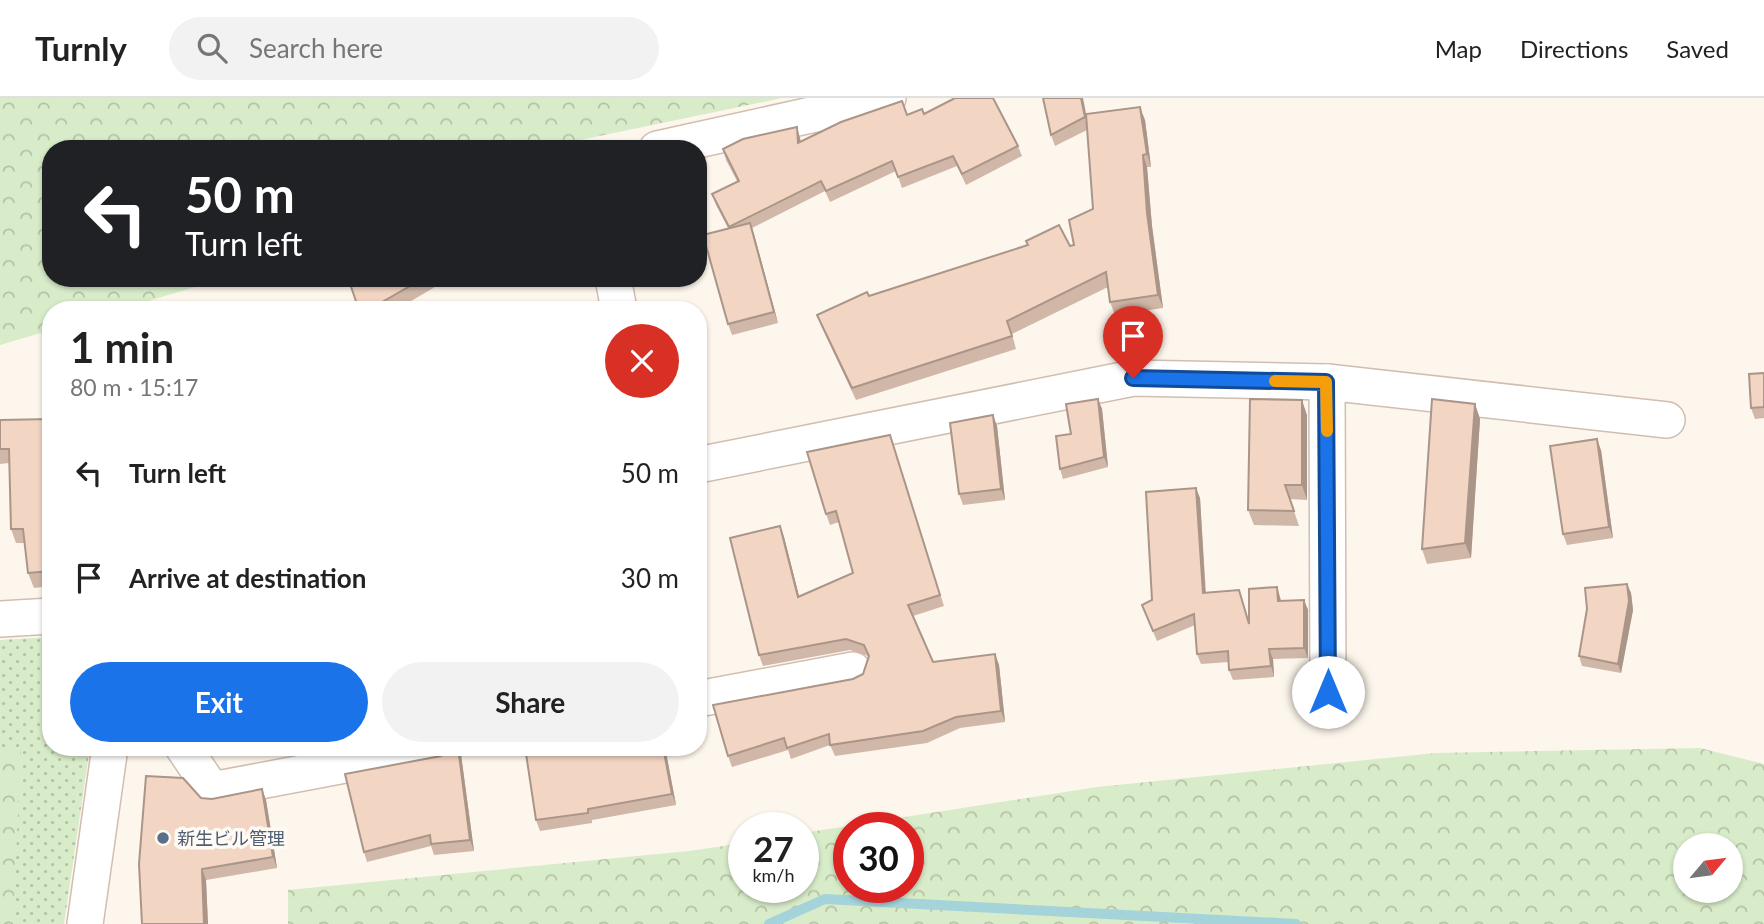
<!DOCTYPE html>
<html lang="en">
<head>
<meta charset="utf-8">
<style>
  :root { --surface:#fff; --page:#f2f2f2; --text:#222; --muted:#767676; --line:#e0e0e0; --accent:#1a73e8 }
  body { margin:0; font-family:Lato,"Noto Sans JP",sans-serif; background:var(--page); color:var(--text); height:100vh; display:flex; flex-direction:column; font-size:26px; white-space:nowrap }
  * { box-sizing:border-box; margin:0 }
  p { font-size:23px; color:var(--muted) }
  .icon { flex:none; width:38px; height:38px; fill:none; stroke:currentColor; stroke-width:2; stroke-linecap:round; stroke-linejoin:round }
  .map { position:relative; flex:1; overflow:hidden }
  .panel { position:absolute; left:42px; top:203px; width:665px; height:455px; display:flex; flex-direction:column; background:var(--surface); border-radius:28px; box-shadow:0 2px 5px #0004 }
  .panel>* { flex:none }
  .top-card { position:absolute; left:42px; top:42px; width:665px; height:147px; border-radius:28px; box-shadow:0 2px 5px #0004; background:#202124; color:#fff; overflow:hidden }
  .needle { width:46px; rotate:61deg }
  .controls { position:absolute; left:1673px; top:735px; display:grid; gap:14px }
  .controls a { display:grid; place-items:center; width:70px; height:70px; border-radius:50%; background:var(--surface); box-shadow:0 2px 5px #0004; font-size:35px }
  .speed { position:absolute; left:728px; top:714px; display:flex; gap:14px; font-size:35px; font-weight:700; text-align:center }
  .speed>* { display:grid; place-content:center; width:91px; height:91px; border-radius:50%; background:var(--surface); box-shadow:0 2px 5px #0004; line-height:1 }
  .speed small { font-size:18px; font-weight:400 }
  .speed .limit { border:10px solid #d22; background:#fff; color:#111 }
  .pin { position:absolute; display:grid; place-items:center; width:60px; height:60px; color:#fff; margin:-72px -30px; border-radius:50% 50% 50% 0; rotate:-45deg; box-shadow:0 0 7px #0007 }
  .pin .icon { rotate:45deg }
  .me { position:absolute; width:77px; margin:-38px; rotate:0deg; stroke-linejoin:round; filter:drop-shadow(0 0 5px #0008) }
  .turn { display:flex; align-items:center; gap:24px; height:147px; padding:0 28px; font-size:32px }
  .turn .icon { width:91px; height:91px; stroke-width:2.5 }
  .turn b { display:block; font-size:49px; line-height:60px }
  .round { display:grid; place-items:center; flex:none; width:74px; height:74px; border-radius:37px; background:var(--page) }
  .summary { display:flex; align-items:center; justify-content:space-between; height:119px; padding:0 28px }
  h1 { font-size:42px; font-weight:700; line-height:52px }
  .button { display:flex; gap:14px; margin-top:auto; padding:14px 28px }
  .button a { flex:1; height:80px; border-radius:42px; background:var(--accent); color:#fff; font-size:28px; font-weight:700; line-height:80px; text-align:center }
  .button a+a { background:var(--page); color:var(--text) }
  ul { padding:0; list-style:none }
  li { display:flex; align-items:center; gap:21px; height:105px; padding:0 28px }
  li div { flex:1 }
  li b { display:block; font-size:26px }
  li em { font-style:normal }
  header { display:flex; align-items:center; gap:42px; box-sizing:border-box; height:98px; padding:0 35px; background:var(--surface); border-bottom:2px solid var(--line) }
  header strong { font-size:33px }
  nav { display:flex; gap:38px; margin-inline-start:auto; font-size:24px }
  .search { width:490px; height:63px; background:var(--page); display:flex; align-items:center; gap:18px; box-sizing:border-box; padding:0 24px; border-radius:38px; color:var(--muted); font-size:26px }
  .map>svg:first-child { display:block }
</style>
</head>
<body>
<header>
<strong>Turnly</strong>
<div class="search"><svg class="icon" aria-label="search" viewBox="0 0 24 24"><circle cx="10" cy="10" r="6"/><path d="M15 15l6 6"/></svg>Search here</div>
<nav><a>Map</a><a>Directions</a><a>Saved</a></nav>
</header>
<div class="map">
<svg width="1764" height="826" viewBox="0 0 1764 826">
  <defs>
    <pattern id="grass-dots" width="8" height="8" patternUnits="userSpaceOnUse" patternTransform="scale(1.75)"><rect width="8" height="8" fill="#d8ecc9"/><path d="M2 2h.1M6 6h.1" fill="none" stroke="#b4c2a5" stroke-width="1.8" stroke-linecap="round"/></pattern>
    <pattern id="forest-crowns" width="20" height="18" patternUnits="userSpaceOnUse" patternTransform="scale(1.75)"><rect width="20" height="18" fill="#d8ecc9"/><path d="M2 6a3 3 0 1 1 6 0M12 15a3 3 0 1 1 6 0" fill="none" stroke="#b4c2a5"/></pattern>
  </defs>
  <rect width="100%" height="100%" fill="#fdf6ec"/>
  <polygon fill="url(#grass-dots)" points="51,539 51,649 90,649 64,826 0,826 0,542"/>
  <g fill="url(#forest-crowns)" fill-rule="evenodd">
    <polygon points="0,0 782,0 537,51 51,51 51,180 225,180 118,212 51,212 51,232 0,247"/>
    <polygon points="21,650 13,826 0,826 0,652"/>
    <path d="M 1700,650 L 1764,666 L 1764,826 L 288,826 L 288,792 L 689,753 L 744,745 L 744,789 L 803,789 L 803,735 L 1097,689 L 1436,655 ZM 849,730 L 908,730 L 908,789 L 849,789 ZM 1685,747 L 1731,747 L 1731,793 L 1685,793 Z"/>
  </g>
  <g fill="none" stroke-linecap="round" stroke-linejoin="round">
    <polyline stroke="#a5d3da" stroke-width="10" points="769,826 825,801 1296,826"/>
    <defs>
      <g id="minor">
        <polyline points="657,51 888,0"/>
        <polyline points="613,180 619,212"/>
        <polyline points="1327,284 1328,594"/>
        <polyline points="698,367 1133,280 1327,284 1667,322"/>
        <polyline points="0,521 51,518"/>
        <polyline points="698,601 853,572"/>
        <polyline points="183,649 212,692 440,649"/>
        <polyline points="85,826 110,649"/>
      </g>
    </defs>
    <use href="#minor" stroke="#d1beb0" stroke-width="38"/>
    <use href="#minor" stroke="#fff" stroke-width="35"/>
  </g>
  <g fill="#d1b7a8">
    <polygon points="924,16 1018,48 1022,58 966,87 957,68 902,90 896,73 830,104 825,93 752,130 778,225 732,237 728,226 728,130 716,107 712,96 737,83 726,62 723,51 800,40 801,44 907,17"/>
    <polygon points="1086,16 1145,22 1151,69 1147,69 1152,128 1163,210 1115,217 1110,204 1108,189 1012,236 1016,251 856,302 822,230 817,217 869,198 1074,147 1093,111 1087,32 1055,48 1051,37"/>
    <polygon points="348,180 444,180 445,183 396,212 346,212 358,209"/>
    <polygon points="499,180 510,180 501,184"/>
    <polygon points="1764,275 1764,320 1755,321 1751,310"/>
    <polygon points="1098,301 1102,311 1108,369 1063,381 1060,371 1071,336"/>
    <polygon points="1475,306 1480,321 1471,460 1427,466 1422,451"/>
    <polygon points="993,317 997,328 1005,402 963,407 959,396"/>
    <polygon points="1307,317 1307,402 1290,401 1299,428 1254,427 1248,412"/>
    <polygon points="51,321 51,488 34,490 28,475 25,445 16,445 11,431 9,365 0,366 0,322"/>
    <polygon points="890,337 944,508 913,518 933,564 995,556 999,567 1005,624 960,630 927,645 835,658 830,647 791,661 788,652 732,669 728,658 863,576 868,558 850,552 763,568 759,557 780,428 784,439 799,498 853,475 839,424 830,427 826,416"/>
    <polygon points="1601,352 1613,440 1567,447 1563,436"/>
    <polygon points="1200,400 1206,495 1242,502 1249,523 1280,499 1281,503 1304,502 1308,512 1308,560 1273,561 1274,579 1233,582 1229,572 1229,564 1201,566 1197,556 1195,527 1157,543 1146,517"/>
    <polygon points="1627,486 1631,495 1633,512 1621,575 1582,568 1579,558"/>
    <polygon points="451,649 460,649 474,753 434,757 431,748 367,764 364,754 441,658 450,653"/>
    <polygon points="525,649 665,649 676,707 592,722 592,725 540,733 536,722"/>
    <polygon points="262,691 266,702 277,770 206,782 208,826 142,826 201,700 212,701"/>
  </g>
  <g fill="#aa9588">
    <polygon points="1081,0 1083,0 1089,31 1085,19"/>
    <polygon points="1140,9 1145,22 1151,69 1147,56"/>
    <polygon points="797,29 800,40 802,56 798,45"/>
    <polygon points="1143,57 1147,69 1152,128 1163,210 1158,197 1147,115"/>
    <polygon points="750,125 754,136 778,225 774,214"/>
    <polygon points="1098,301 1102,311 1108,369 1104,359"/>
    <polygon points="1302,302 1307,317 1307,402 1302,387"/>
    <polygon points="1475,306 1480,321 1471,460 1465,445"/>
    <polygon points="993,317 997,328 1005,402 1001,391"/>
    <polygon points="1597,341 1601,352 1613,440 1609,429"/>
    <polygon points="1196,390 1200,400 1206,505 1203,495"/>
    <polygon points="780,428 784,439 802,510 798,499"/>
    <polygon points="1627,486 1631,495 1633,512 1621,575 1618,566"/>
    <polygon points="1277,489 1280,499 1282,513 1278,503"/>
    <polygon points="1304,502 1308,512 1308,560 1304,550"/>
    <polygon points="1269,551 1273,561 1274,579 1271,568"/>
    <polygon points="995,556 999,567 1005,624 1001,613"/>
    <polygon points="458,649 460,649 474,753 470,742"/>
    <polygon points="663,649 665,649 676,707 672,696"/>
    <polygon points="262,691 266,702 277,770 273,759"/>
    <polygon points="202,771 206,782 208,826 204,826"/>
  </g>
  <g fill="#f3d5c3" stroke="#aa9588" stroke-width="2">
    <polygon points="955,0 993,0 1018,48 962,76 953,58 898,79 892,63 826,93 821,83 729,129 712,96 739,83 723,51 743,41 797,29 798,45 841,24 902,3 907,17 922,11 924,16"/>
    <polygon points="1043,0 1081,0 1085,19 1051,37"/>
    <polygon points="1140,9 1147,56 1143,57 1147,115 1158,197 1110,204 1106,174 1007,223 1012,238 852,290 817,217 867,194 869,198 1028,147 1026,143 1059,127 1070,148 1074,147 1069,122 1093,111 1086,16"/>
    <polygon points="750,125 774,214 728,226 703,137"/>
    <polygon points="348,180 424,180 368,212 346,212 358,209"/>
    <polygon points="596,205 603,212 573,212"/>
    <polygon points="1764,275 1764,309 1751,310 1749,276"/>
    <polygon points="1098,301 1104,359 1060,371 1056,338 1071,336 1066,306"/>
    <polygon points="1250,301 1302,302 1302,387 1285,387 1294,413 1248,412"/>
    <polygon points="1432,301 1475,306 1465,445 1422,451"/>
    <polygon points="993,317 1001,391 959,396 950,325"/>
    <polygon points="51,321 51,473 28,475 23,431 11,431 9,351 0,351 0,322"/>
    <polygon points="890,337 940,497 908,507 933,564 995,556 1001,613 956,619 923,633 830,647 829,636 787,650 784,640 728,658 713,607 853,581 863,576 869,558 864,547 846,541 759,557 730,440 780,428 798,499 853,475 836,413 826,416 807,354"/>
    <polygon points="1597,341 1609,429 1563,436 1550,348"/>
    <polygon points="1196,390 1203,495 1239,492 1249,526 1249,491 1277,489 1278,503 1304,502 1304,550 1269,551 1271,568 1229,572 1228,553 1197,556 1194,516 1153,533 1142,507 1152,502 1146,394"/>
    <polygon points="1627,486 1629,503 1618,566 1579,558 1587,511 1585,490"/>
    <polygon points="451,649 458,649 470,742 431,746 430,737 364,754 345,676 441,658 450,653"/>
    <polygon points="525,649 663,649 672,696 588,711 588,715 536,722"/>
    <polygon points="146,678 183,680 201,700 212,701 262,691 273,759 202,771 204,826 142,826 139,766"/>
  </g>
  <g fill="none" stroke-linecap="round" stroke-linejoin="round">
    <defs>
      <polyline id="route" points="1133,280 1326,284 1328,594"/>
    </defs>
    <use href="#route" stroke="#114b97" stroke-width="18"/>
    <use href="#route" stroke="#1a73e8" stroke-width="12"/>
    <polyline stroke="#f59e0b" stroke-width="12" points="1275,283 1326,284 1327,333"/>
  </g>
  <circle fill="#5c6f8a" stroke="#fffaf3" stroke-width="2.5" cx="163" cy="740" r="7"/>
  <g text-anchor="middle" dominant-baseline="central" stroke-width="7" stroke-linejoin="round" paint-order="stroke">
    <g font-size="18" fill="#4e5e75" stroke="#fffaf3" text-anchor="start">
      <text x="177" y="740">新生ビル管理</text>
    </g>
  </g>
</svg>
<div class="controls">
<a><svg class="needle" viewBox="-14 -14 28 28"><path d="M0-13l5 13h-10z" fill="#e53935"/><path d="M0 13l5-13h-10z" fill="#767676"/></svg></a>
</div>
<div class="speed"><div>27<small>km/h</small></div><div class="limit">30</div></div>
<div class="pin" style="left:1133px;top:280px;background:#d93025"><svg class="icon" aria-label="arrive" viewBox="0 0 24 24"><path d="M6 21V4h12l-3 4 3 4H6"/></svg></div>
<svg class="me" style="left:1328px;top:594px" viewBox="-20 -20 40 40"><circle r="19" fill="#fff"/><path d="M0-13L10 11 0 6-10 11z" fill="#1a73e8"/></svg>
<div class="top-card">
<div class="turn"><svg class="icon" aria-label="left" viewBox="0 0 24 24"><path d="M17 20v-9H6M10 6l-5 5 5 5"/></svg><div><b>50 m</b>Turn left</div></div>
</div>
<section class="panel">
<div class="summary"><div><h1>1 min</h1><p>80 m · 15:17</p></div><a class="round" style="background:#d93025;color:#fff"><svg class="icon" aria-label="close" viewBox="0 0 24 24"><path d="M6 6l12 12M18 6L6 18"/></svg></a></div>
<ul>
<li><svg class="icon" aria-label="left" viewBox="0 0 24 24"><path d="M17 20v-9H6M10 6l-5 5 5 5"/></svg><div><b>Turn left</b></div><em>50 m</em></li>
<li><svg class="icon" aria-label="arrive" viewBox="0 0 24 24"><path d="M6 21V4h12l-3 4 3 4H6"/></svg><div><b>Arrive at destination</b></div><em>30 m</em></li>
</ul>
<div class="button"><a>Exit</a><a>Share</a></div>
</section>
</div>
</body>
</html>
